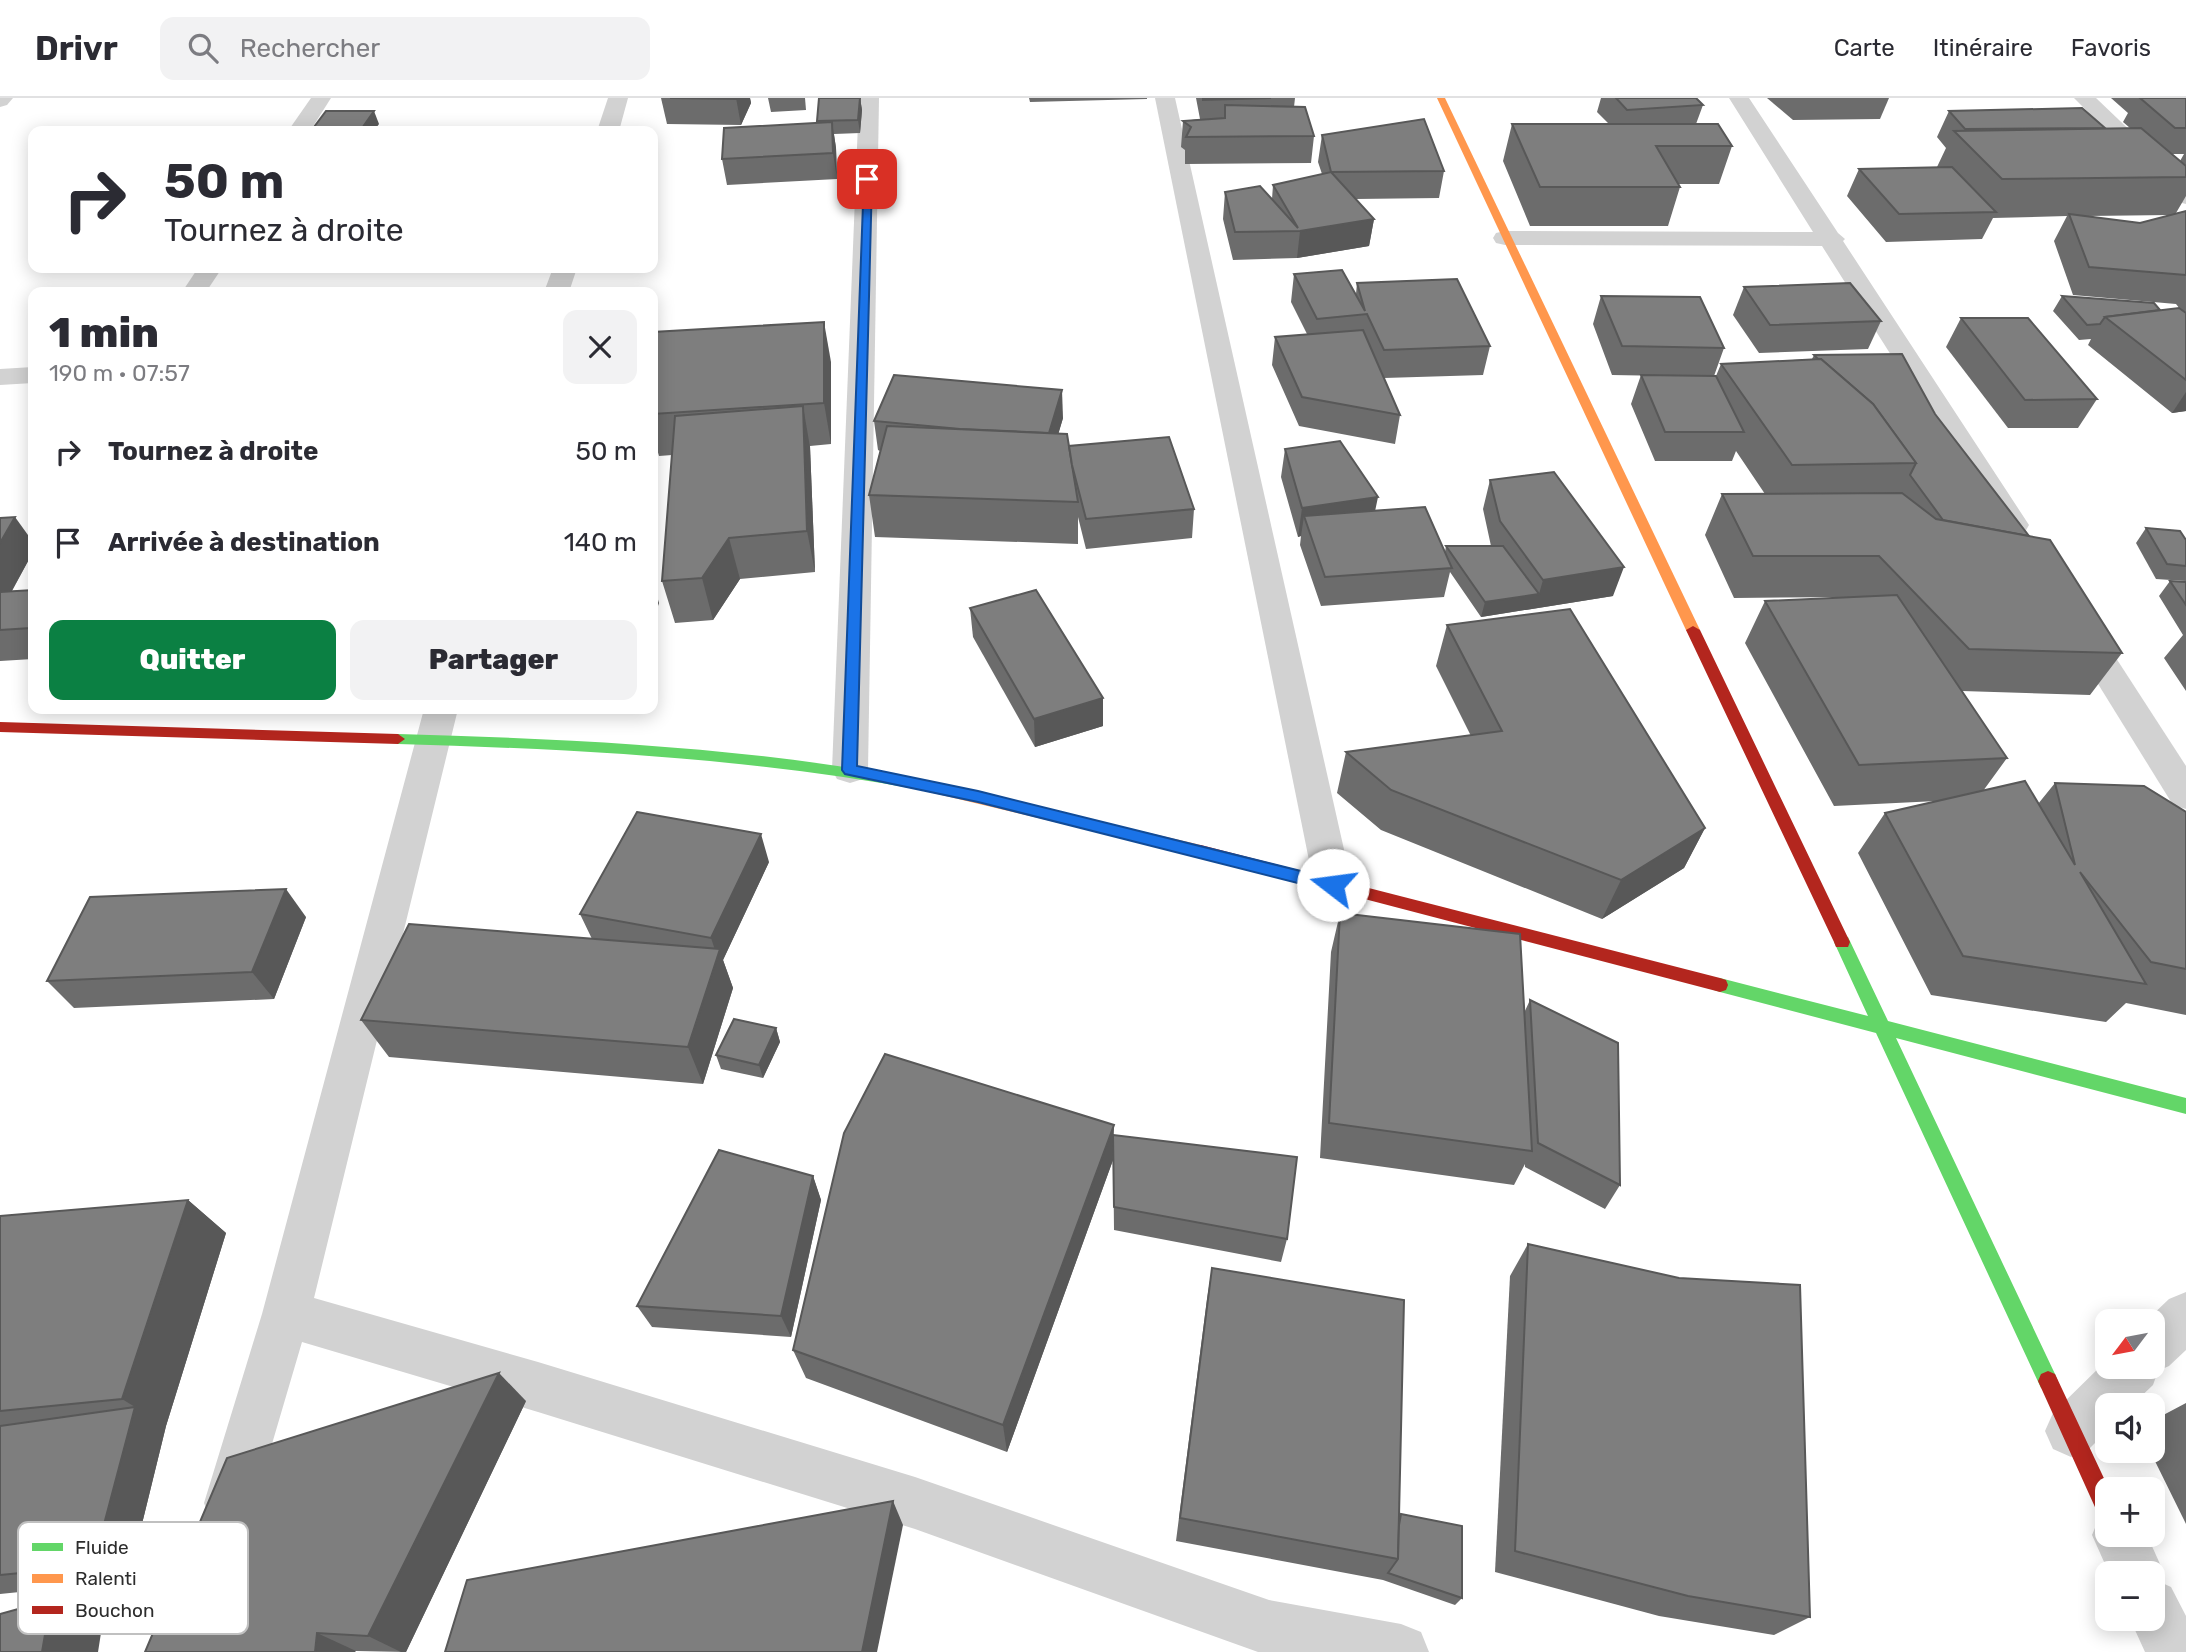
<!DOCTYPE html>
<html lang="fr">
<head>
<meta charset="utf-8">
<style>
  :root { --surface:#fff; --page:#f2f2f3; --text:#2b2b33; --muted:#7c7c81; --line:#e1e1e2; --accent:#0b8043 }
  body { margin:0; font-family:Rubik,sans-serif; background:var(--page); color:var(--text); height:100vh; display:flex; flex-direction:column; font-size:26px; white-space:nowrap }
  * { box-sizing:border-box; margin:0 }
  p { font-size:23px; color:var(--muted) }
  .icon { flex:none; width:38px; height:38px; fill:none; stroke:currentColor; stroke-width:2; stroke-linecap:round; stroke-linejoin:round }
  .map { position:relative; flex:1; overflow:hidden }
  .details { position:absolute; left:28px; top:189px; width:630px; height:427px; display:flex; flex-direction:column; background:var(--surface); border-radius:14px; box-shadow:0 4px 18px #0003 }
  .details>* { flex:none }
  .top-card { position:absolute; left:28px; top:28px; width:630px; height:147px; border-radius:14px; box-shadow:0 4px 18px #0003; background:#fff; color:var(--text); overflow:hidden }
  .needle { width:46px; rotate:238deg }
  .fabs { position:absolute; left:2095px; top:1211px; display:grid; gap:14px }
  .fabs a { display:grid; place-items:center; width:70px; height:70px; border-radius:14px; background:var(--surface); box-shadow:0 4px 18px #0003; font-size:35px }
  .pin { position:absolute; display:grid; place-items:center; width:60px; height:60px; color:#fff; margin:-30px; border-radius:14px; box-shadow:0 4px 10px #0006 }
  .me { position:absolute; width:77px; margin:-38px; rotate:285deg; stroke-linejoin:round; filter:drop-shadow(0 0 5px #0008) }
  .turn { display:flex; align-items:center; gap:24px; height:147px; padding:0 21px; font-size:32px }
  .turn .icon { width:91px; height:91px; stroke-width:2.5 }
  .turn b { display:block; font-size:49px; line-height:60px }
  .round { display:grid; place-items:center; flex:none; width:74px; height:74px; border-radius:14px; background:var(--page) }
  .head { display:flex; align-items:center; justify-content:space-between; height:119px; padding:0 21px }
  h1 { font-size:42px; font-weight:800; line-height:52px }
  .cta { display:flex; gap:14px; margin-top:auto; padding:14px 21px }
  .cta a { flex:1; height:80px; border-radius:14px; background:var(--accent); color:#fff; font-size:28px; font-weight:800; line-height:80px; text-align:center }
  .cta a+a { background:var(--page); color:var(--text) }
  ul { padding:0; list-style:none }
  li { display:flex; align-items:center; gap:21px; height:91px; padding:0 21px }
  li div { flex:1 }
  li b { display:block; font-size:26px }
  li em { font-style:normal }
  header { display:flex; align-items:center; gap:42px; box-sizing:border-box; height:98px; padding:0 35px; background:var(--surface); border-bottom:2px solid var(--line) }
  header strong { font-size:33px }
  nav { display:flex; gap:38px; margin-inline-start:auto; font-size:24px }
  .search { width:490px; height:63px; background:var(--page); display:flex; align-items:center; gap:18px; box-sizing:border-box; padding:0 24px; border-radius:14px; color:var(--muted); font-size:26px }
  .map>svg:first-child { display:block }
</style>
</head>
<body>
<header>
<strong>Drivr</strong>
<div class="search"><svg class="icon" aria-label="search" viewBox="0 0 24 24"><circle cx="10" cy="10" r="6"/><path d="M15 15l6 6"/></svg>Rechercher</div>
<nav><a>Carte</a><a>Itinéraire</a><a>Favoris</a></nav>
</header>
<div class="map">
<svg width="2186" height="1554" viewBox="0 0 2186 1554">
  <rect width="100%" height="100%" fill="#fff"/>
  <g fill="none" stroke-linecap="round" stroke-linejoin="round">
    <g fill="#d2d2d2" fill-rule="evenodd">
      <polygon points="0,0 13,0 7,7 0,9"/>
      <polygon points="311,0 331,0 310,33 288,33"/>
      <polygon points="608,0 628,0 619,33 597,33"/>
      <polygon points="859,0 879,0 868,672 863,681 850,685 837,681 832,672"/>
      <polygon points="1155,0 1175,0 1352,787 1347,798 1333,802 1319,798 1314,787"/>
      <polygon points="1729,0 1749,0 1838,135 1845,141 1843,143 2029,427 2025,434 2014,436 2003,434 1822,148 1505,147 1496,145 1493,140 1496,135 1505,133 1813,134"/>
      <polygon points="2074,0 2096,0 2186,86 2186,106 2178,104"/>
      <polygon points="198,170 222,170 206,194 182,194"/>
      <polygon points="553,170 577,170 569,194 544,194"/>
      <polygon points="33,269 33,285 0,287 0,271"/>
      <polygon points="2080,520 2092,523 2186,668 2186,711 2173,707 2064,531 2068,523"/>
      <polygon points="424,611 458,611 314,1200 538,1264 915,1379 1269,1502 1401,1526 1421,1534 1429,1554 1258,1554 915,1431 538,1314 302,1244 249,1424 230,1431 211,1424 204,1405 262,1216"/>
      <polygon points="2186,1194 2186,1252 2169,1268 2158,1273 2153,1287 2132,1307 2107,1307 2107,1333 2089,1351 2071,1359 2053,1351 2045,1333 2053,1315 2107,1262 2107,1269 2152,1269 2152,1223 2146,1223 2169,1201"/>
      <polygon points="2107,1415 2107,1437 2147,1437 2164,1475 2160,1484 2171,1489 2186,1518 2186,1554 2145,1554 2130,1521 2152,1521 2152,1475 2109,1475 2092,1437 2100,1418"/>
    </g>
    <g fill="#63d668" fill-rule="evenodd">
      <path d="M 398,636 C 574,641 748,649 921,682 L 928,687 L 921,692 C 748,660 574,651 398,646 L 391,641 Z"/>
      <polygon points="1842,837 1848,839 1888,923 2186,1000 2186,1016 1896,940 2055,1276 2058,1283 2055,1290 2048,1293 2041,1290 1876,935 1720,894 1714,892 1712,887 1714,882 1720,880 1868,918 1834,844 1836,839"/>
    </g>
    <g fill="#ff974d" fill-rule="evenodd">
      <polygon points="1437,0 1445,0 1700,532 1698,535 1688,535 1686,532"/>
      <polygon points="921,682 1201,747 1209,753 1201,759 916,691 914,687"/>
    </g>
    <g fill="#b3261e" fill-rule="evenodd">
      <polygon points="1693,528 1700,532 1850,844 1848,849 1836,849 1834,844 1686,532"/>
      <polygon points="0,624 398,636 405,641 398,646 0,634"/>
      <polygon points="1201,747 1720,880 1726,882 1728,887 1726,892 1720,894 1196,757 1193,753 1196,749"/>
      <polygon points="2048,1273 2055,1276 2109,1391 2107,1391 2107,1421 2099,1418 2038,1283 2041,1276"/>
    </g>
  </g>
  <g fill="#6c6c6c" fill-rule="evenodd">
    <polygon points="661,0 750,0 751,5 741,27 667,26"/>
    <polygon points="768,0 805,0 806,12 771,14"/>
    <polygon points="860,0 862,12 860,35 834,36 836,50 837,81 727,87 722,61 817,25 817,23"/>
    <polygon points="1029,0 1147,0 1147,1 1030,4"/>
    <polygon points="1196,0 1295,0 1294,9 1314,38 1311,65 1185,66 1185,52 1181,49 1183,23 1200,21"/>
    <polygon points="1601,0 1696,0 1703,7 1696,26 1732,48 1719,86 1678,86 1680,89 1668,128 1530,128 1503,63 1512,26 1609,26 1597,14"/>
    <polygon points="1767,0 1889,0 1880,21 1793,22"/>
    <path d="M 2111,0 L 2186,0 L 2186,98 L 2176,115 L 2186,113 L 2186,313 L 2172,315 L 2088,247 L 2091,241 L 2079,242 L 2053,213 L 2062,198 L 2160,212 L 2180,211 L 2176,206 L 2073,197 L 2054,143 L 2067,118 L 1993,120 L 1982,141 L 1886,144 L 1847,98 L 1859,71 L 1937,69 L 1946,50 L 1937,39 L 1949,13 L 2105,30 L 2130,30 L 2123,24 L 2128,15 ZM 2172,56 L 2184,56 L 2180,63 ZM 2170,117 L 2140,125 L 2087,118 Z"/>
    <polygon points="1322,37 1444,73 1439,100 1355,101 1374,121 1369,148 1297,160 1233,162 1223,121 1225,94 1272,101 1273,87 1322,76 1318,64"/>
    <polygon points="1294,176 1356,196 1357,185 1490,248 1483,277 1384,280 1400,317 1395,346 1299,328 1272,267 1275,239 1307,236 1291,204"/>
    <polygon points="1744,189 1881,223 1868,251 1759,255 1733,217"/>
    <polygon points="1601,198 1724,250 1714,278 1716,278 1721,266 1812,261 1814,257 1935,316 2029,438 2122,555 2090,597 1962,593 2007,660 1983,693 2038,706 2055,685 2186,714 2186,917 2126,905 2106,924 1931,897 1858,755 1885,715 1937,703 1834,708 1745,545 1765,503 1850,499 1734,500 1705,437 1722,396 1765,396 1736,353 1732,363 1655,363 1631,306 1641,277 1670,278 1612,277 1593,226"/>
    <polygon points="1961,220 2097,301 2078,330 2008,330 1946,249"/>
    <polygon points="653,234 831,264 831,346 810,348 815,474 740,481 713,522 675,525 662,483 672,357 659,358 653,337"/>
    <polygon points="1063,320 1058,336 1069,348 1194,411 1192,440 1086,451 1078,419 1078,446 875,439 869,397 880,353 878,352 874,323"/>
    <polygon points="1285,351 1375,413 1445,454 1446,448 1491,448 1483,411 1490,382 1613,498 1481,519 1450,474 1444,499 1321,508 1300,447 1301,438 1298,439 1281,379"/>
    <polygon points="0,420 33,444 33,454 12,493 33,492 33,561 0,563"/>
    <polygon points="2146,430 2186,442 2186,483 2156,481 2136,445"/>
    <polygon points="2170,483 2186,484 2186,593 2164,560 2183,537 2159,498"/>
    <polygon points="970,510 1103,628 1035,649 973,539"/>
    <polygon points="1447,527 1705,730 1684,770 1602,821 1381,732 1337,695 1346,654 1471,638 1436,568"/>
    <polygon points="769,764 723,862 733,890 703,986 389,959 361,922 592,841 580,816"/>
    <polygon points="1340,815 1524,915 1530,902 1620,1087 1605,1111 1525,1069 1525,1066 1514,1087 1320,1060 1331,854"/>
    <polygon points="306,819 274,901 74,910 47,883"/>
    <polygon points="776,930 780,944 763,980 721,971 716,957"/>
    <polygon points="1114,1027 1113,1037 1287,1141 1281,1164 1114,1132 1113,1038 1113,1062 1007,1354 806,1280 793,1252"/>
    <polygon points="813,1078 821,1102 791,1239 652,1229 637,1208"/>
    <polygon points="188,1102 226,1135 166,1328 128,1483 0,1496 0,1118"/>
    <polygon points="1528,1146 1810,1519 1774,1537 1659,1518 1495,1474 1510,1178"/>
    <polygon points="1212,1170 1399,1419 1401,1416 1462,1500 1455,1507 1383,1482 1176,1443 1207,1201"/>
    <polygon points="526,1303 406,1554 356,1553 145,1554"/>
    <polygon points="2186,1305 2186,1426 2150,1353 2152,1353 2152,1323"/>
  </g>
  <g fill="#585858">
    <polygon points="736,0 750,0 751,5 741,27"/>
    <polygon points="860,0 862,12 860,35 858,22"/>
    <polygon points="374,13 379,26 374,33 360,33"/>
    <polygon points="832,24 836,50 837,81 833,55"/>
    <polygon points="1374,121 1369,148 1297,160 1300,133"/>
    <polygon points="824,224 831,264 831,346 824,305"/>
    <polygon points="1062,292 1063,320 1049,368 1048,339"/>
    <polygon points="2186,294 2186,313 2172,315"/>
    <polygon points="803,308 810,349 815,474 807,433"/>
    <polygon points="1378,399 1372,428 1304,418 1301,438 1298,439 1302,410"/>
    <polygon points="15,419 33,444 33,454 0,514 0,445"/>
    <polygon points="729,440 740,481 713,522 702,480"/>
    <polygon points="1624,469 1613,498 1481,519 1485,504 1539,496 1543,482"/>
    <polygon points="653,485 659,505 653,523"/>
    <polygon points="1103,600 1103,628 1035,649 1034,621"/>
    <polygon points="1705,730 1684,770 1602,821 1621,782"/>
    <polygon points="761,736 769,764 723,862 733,890 703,986 688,949 717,858 711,840"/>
    <polygon points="286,791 306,819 274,901 252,874"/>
    <polygon points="776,930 780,944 763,980 759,967"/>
    <polygon points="1114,1027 1113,1062 1007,1354 1003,1327"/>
    <polygon points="813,1078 821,1102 791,1239 781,1218"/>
    <polygon points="188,1102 226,1135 166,1328 128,1483 93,1468 135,1309 122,1301"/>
    <polygon points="499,1275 526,1303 406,1554 401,1554 368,1538"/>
    <polygon points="893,1403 903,1427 877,1554 862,1554"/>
    <polygon points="51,1502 103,1522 98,1554 42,1554"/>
    <polygon points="317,1535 356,1553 355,1554 315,1554"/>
  </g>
  <g fill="#7e7e7e" stroke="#585858" stroke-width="2">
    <polygon points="670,0 736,0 736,1"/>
    <polygon points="819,0 860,0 858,22 817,23"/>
    <polygon points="1203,0 1271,0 1203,2"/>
    <polygon points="1616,0 1696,0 1703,7 1627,12"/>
    <polygon points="2140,0 2186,0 2186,30 2175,30"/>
    <polygon points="1225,7 1305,9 1314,38 1186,39 1191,29 1183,23 1225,20"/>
    <polygon points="2082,10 2105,30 1965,31 1949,13"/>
    <polygon points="326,13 374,13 360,33 311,33"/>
    <polygon points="1424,21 1444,73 1331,74 1322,37"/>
    <polygon points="832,24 833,55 722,61 724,30"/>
    <polygon points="1512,26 1718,26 1732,48 1656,48 1680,89 1540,89"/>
    <polygon points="2141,30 2186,68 2186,79 2002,81 1954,33"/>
    <polygon points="1952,69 1996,114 1899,116 1859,71"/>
    <polygon points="1331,74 1374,121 1300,133 1235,134 1225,94 1260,88 1298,130 1273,87"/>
    <polygon points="2186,113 2186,177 2089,169 2069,116 2140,125"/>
    <polygon points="1342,172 1365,213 1357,185 1457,181 1490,248 1384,252 1367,216 1317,221 1294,176"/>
    <polygon points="1850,185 1881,223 1770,227 1744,189"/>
    <polygon points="1601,198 1700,199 1724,250 1622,248"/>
    <polygon points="2062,198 2154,205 2160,212 2105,219 2100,226 2087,227"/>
    <polygon points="2179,210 2186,215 2186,282 2105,219"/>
    <polygon points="1961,220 2028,220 2097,301 2025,302"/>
    <polygon points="824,224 824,305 653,316 653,234"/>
    <polygon points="1363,232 1400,317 1302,299 1275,239"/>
    <polygon points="1902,256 1935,316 2029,438 1943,422 1910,377 1916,365 1873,306 1821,261 1818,261 1814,257"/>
    <polygon points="1821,261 1873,306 1916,365 1792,367 1721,266"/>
    <polygon points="894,277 1062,292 1049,335 960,331 874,323"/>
    <polygon points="1641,277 1716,278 1744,334 1665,334"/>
    <polygon points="803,308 807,433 729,440 702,480 662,483 675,318"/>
    <polygon points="887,328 1067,336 1078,404 869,397"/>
    <polygon points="1169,339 1194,411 1086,421 1072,367 1069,348"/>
    <polygon points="1340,343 1378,399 1302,410 1285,351"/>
    <polygon points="1554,374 1624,469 1543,482 1500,423 1490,382"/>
    <polygon points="1902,395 1936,421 2050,442 2122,555 1969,551 1879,458 1753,458 1722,396"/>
    <polygon points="1425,409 1452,470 1325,479 1304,418"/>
    <polygon points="15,419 0,445 0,420"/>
    <polygon points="2146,430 2180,433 2186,442 2186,468 2167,466"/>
    <polygon points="1446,448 1503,448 1539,496 1485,504"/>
    <polygon points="2170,483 2186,484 2186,507"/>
    <polygon points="33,492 33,526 31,530 0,532 0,494"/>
    <polygon points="1036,492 1103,600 1034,621 970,510"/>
    <polygon points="1897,497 2007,660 1859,667 1765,503"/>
    <polygon points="1570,511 1705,730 1621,782 1391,692 1346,654 1502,633 1447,527"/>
    <polygon points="2025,683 2075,767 2055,685 2144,688 2186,714 2186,871 2151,864 2080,774 2146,886 1963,858 1885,715"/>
    <polygon points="637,714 761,736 711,840 580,816"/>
    <polygon points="286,791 252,874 47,883 90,799"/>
    <polygon points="1340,815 1520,836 1532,1053 1329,1025"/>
    <polygon points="409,826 720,851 688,949 361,922"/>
    <polygon points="1530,902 1618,945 1620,1087 1538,1045"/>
    <polygon points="734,921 776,930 759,967 716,957"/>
    <polygon points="885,956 1114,1027 1003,1327 793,1252 844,1035"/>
    <polygon points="1113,1037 1297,1059 1287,1141 1114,1109"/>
    <polygon points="719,1052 813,1078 781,1218 637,1208"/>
    <polygon points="188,1102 122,1301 0,1313 0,1118"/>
    <polygon points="1528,1146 1679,1180 1800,1187 1810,1519 1688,1498 1515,1453"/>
    <polygon points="1212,1170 1404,1202 1398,1461 1180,1420"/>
    <polygon points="499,1275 368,1538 317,1535 315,1554 145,1554 227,1360"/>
    <polygon points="135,1309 93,1468 0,1477 0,1328"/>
    <polygon points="893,1403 862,1554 445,1554 467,1482"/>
    <polygon points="1401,1416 1462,1428 1462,1500 1388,1475 1398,1461 1399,1427"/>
    <polygon points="51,1502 42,1554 0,1554 0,1516"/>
  </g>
  <polygon fill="#1a73e8" stroke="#114b97" stroke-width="2" points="864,79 872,81 857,668 978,693 1333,781 1338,783 1341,787 1338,792 1333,794 978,704 845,676 842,672"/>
  <rect x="18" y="1424" width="230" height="112" rx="10" fill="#fff" stroke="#c0c0c0" stroke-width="2"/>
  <rect x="32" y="1445" width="31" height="8" fill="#63d668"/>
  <rect x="32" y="1476" width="31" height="9" fill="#ff974d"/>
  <rect x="32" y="1508" width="31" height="8" fill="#b3261e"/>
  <g font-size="19" fill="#2d2d2d">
    <text x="75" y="1456">Fluide</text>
    <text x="75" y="1487">Ralenti</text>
    <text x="75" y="1519">Bouchon</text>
  </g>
</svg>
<div class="fabs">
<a><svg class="needle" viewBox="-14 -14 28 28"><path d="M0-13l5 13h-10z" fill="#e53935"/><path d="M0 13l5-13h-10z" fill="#7c7c81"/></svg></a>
<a><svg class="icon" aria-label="sound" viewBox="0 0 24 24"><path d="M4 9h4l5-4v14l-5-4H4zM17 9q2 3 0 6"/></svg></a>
<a>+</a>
<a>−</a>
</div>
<div class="pin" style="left:867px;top:81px;background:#d93025"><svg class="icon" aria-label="arrive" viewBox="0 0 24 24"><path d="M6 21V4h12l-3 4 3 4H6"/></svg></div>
<svg class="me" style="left:1333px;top:787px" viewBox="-20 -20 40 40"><circle r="19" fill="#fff"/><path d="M0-13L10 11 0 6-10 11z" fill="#1a73e8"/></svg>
<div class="top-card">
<div class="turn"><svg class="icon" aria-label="right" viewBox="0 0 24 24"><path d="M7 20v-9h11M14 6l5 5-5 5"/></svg><div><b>50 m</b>Tournez à droite</div></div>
</div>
<section class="details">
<div class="head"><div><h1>1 min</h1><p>190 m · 07:57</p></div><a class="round"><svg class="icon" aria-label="close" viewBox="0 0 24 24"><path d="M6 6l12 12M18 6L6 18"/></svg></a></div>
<ul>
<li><svg class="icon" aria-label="right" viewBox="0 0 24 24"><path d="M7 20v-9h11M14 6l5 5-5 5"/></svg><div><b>Tournez à droite</b></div><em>50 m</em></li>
<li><svg class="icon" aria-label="arrive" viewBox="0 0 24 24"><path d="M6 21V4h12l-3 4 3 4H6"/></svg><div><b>Arrivée à destination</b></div><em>140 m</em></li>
</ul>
<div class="cta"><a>Quitter</a><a>Partager</a></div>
</section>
</div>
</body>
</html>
